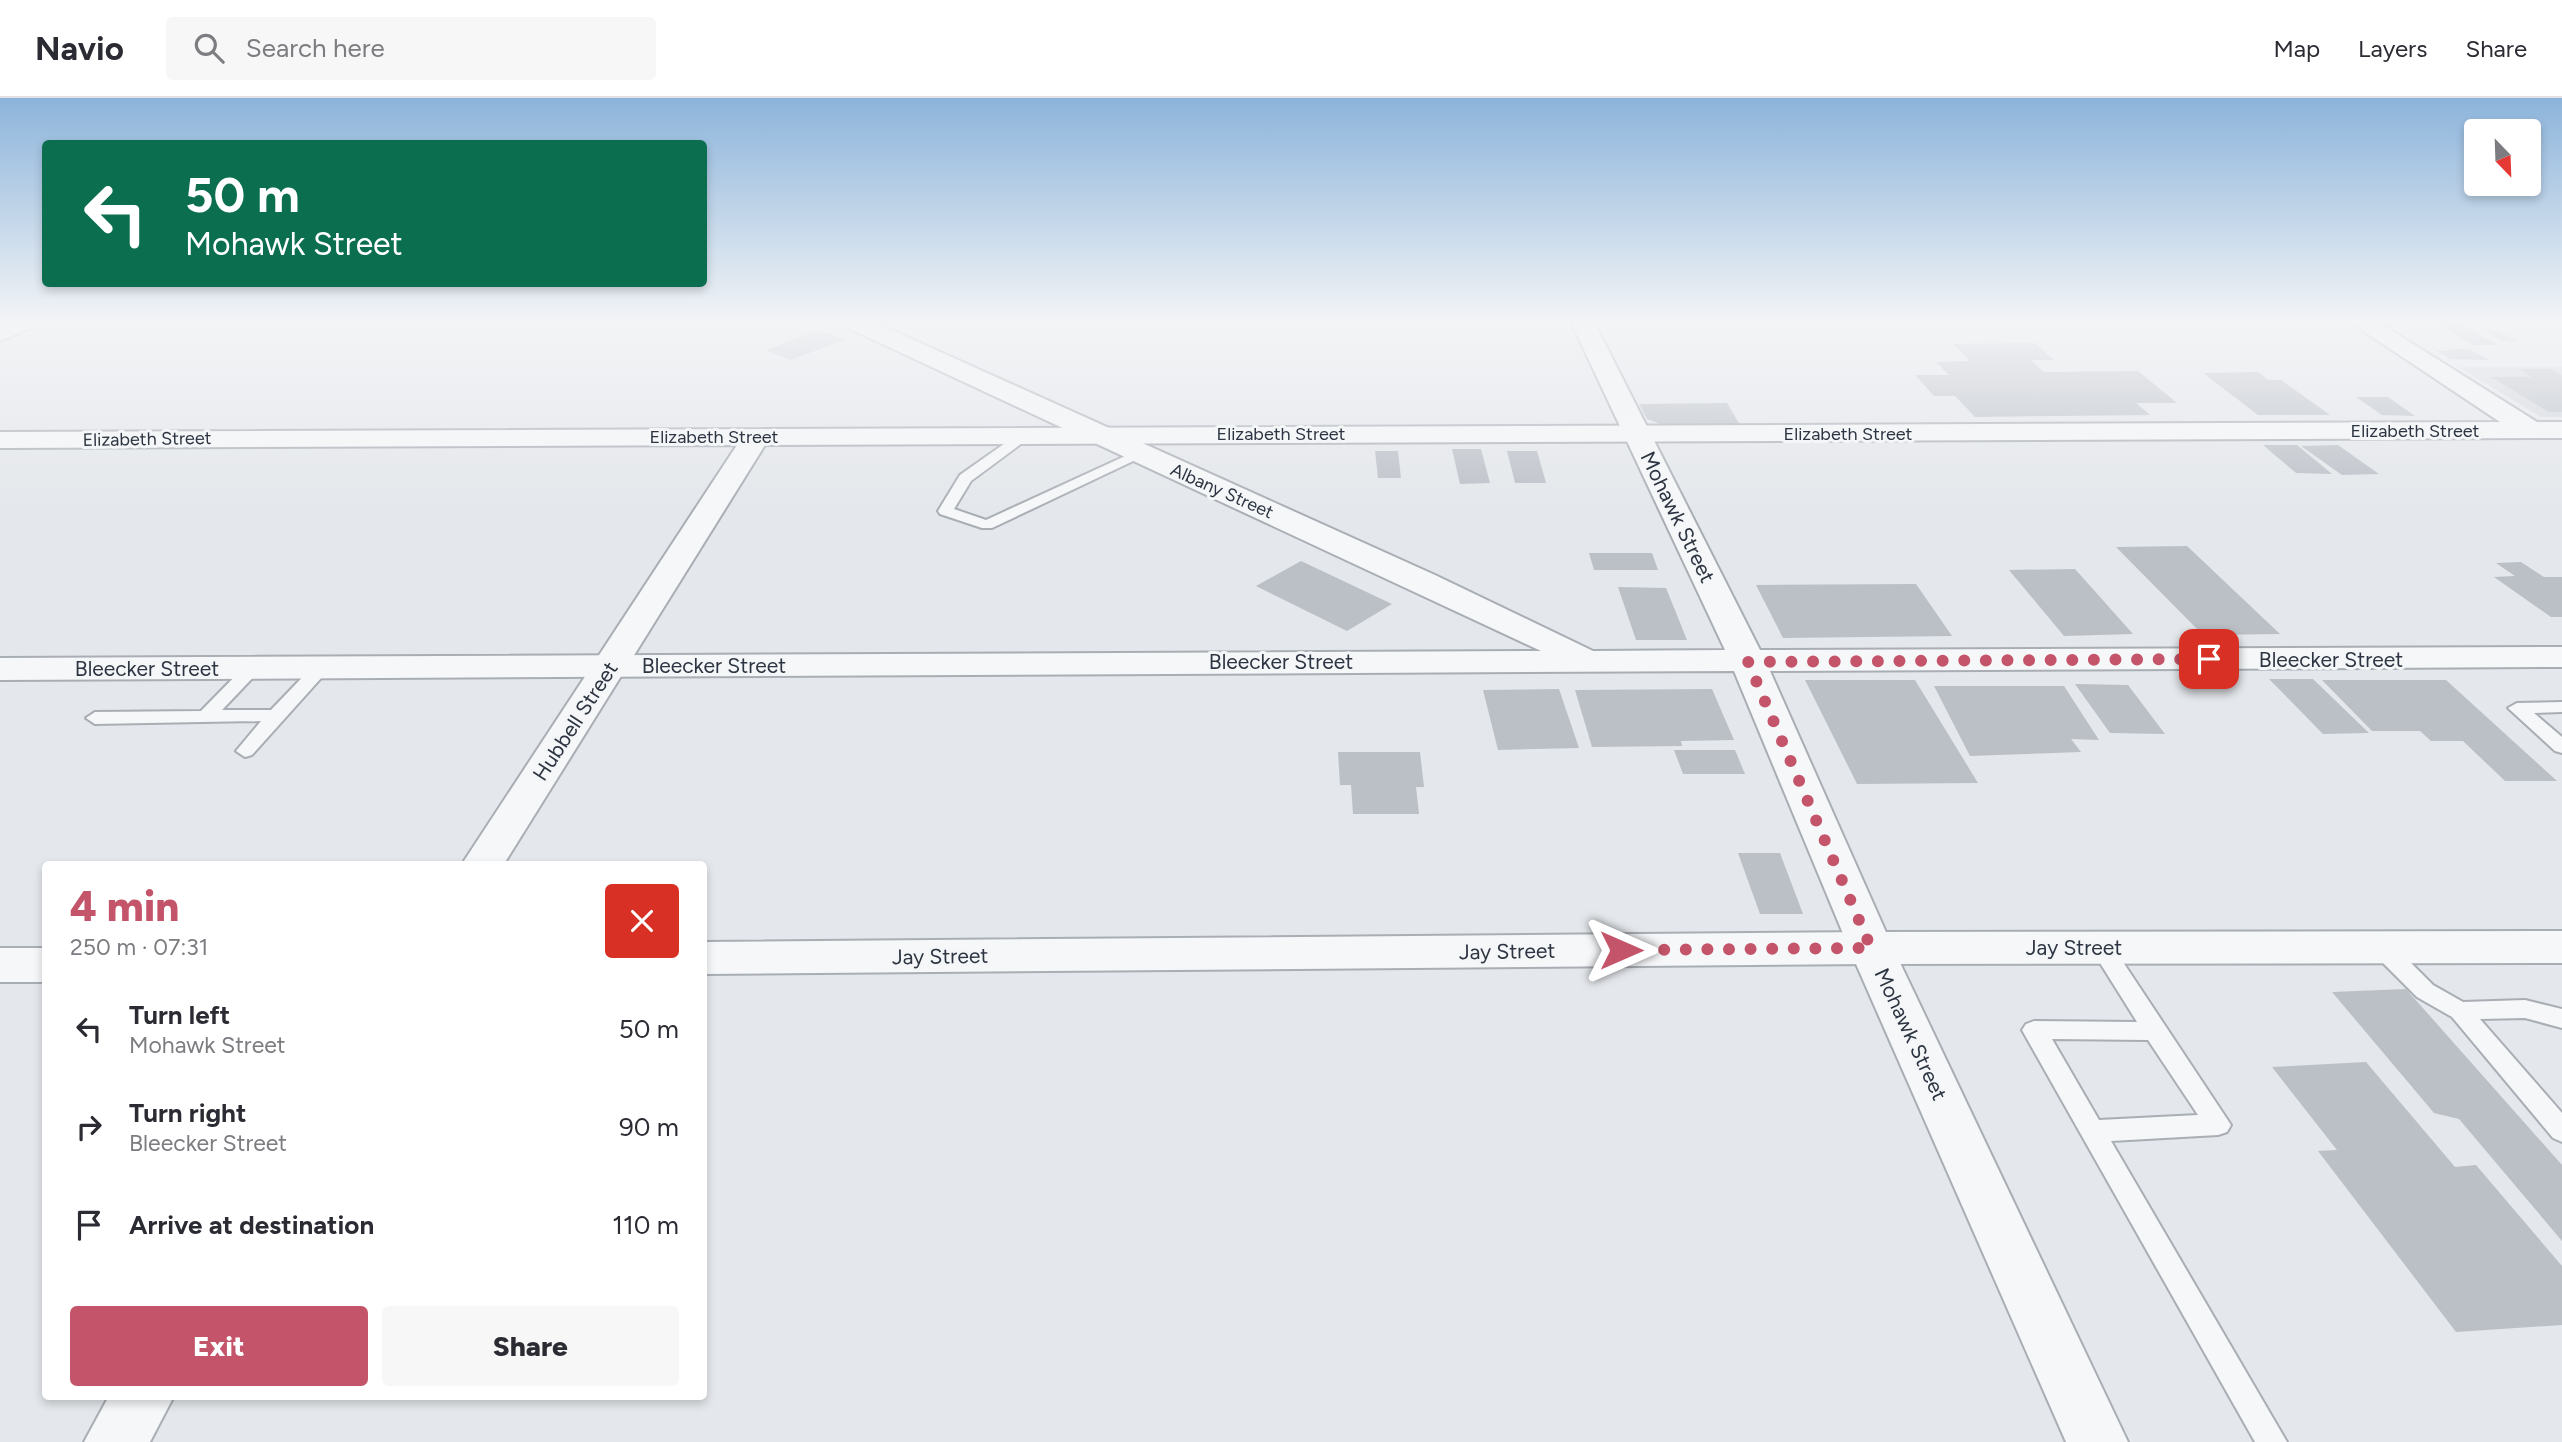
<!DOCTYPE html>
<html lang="en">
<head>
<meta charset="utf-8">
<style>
  :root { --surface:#fff; --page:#f7f7f7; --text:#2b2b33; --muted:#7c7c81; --line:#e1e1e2; --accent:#c45469 }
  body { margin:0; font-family:Figtree,sans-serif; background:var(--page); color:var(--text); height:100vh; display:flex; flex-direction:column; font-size:26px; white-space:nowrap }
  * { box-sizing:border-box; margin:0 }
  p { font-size:23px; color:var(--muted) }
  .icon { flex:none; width:38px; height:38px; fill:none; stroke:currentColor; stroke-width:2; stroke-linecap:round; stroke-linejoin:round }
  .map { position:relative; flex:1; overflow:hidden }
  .details { position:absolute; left:42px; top:763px; width:665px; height:539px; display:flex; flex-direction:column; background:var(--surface); border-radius:7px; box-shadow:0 4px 10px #0003 }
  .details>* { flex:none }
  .top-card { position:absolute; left:42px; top:42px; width:665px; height:147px; border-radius:7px; box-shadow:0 4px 10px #0003; background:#0b6e4f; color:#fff; overflow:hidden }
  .needle { width:46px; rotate:157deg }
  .buttons { position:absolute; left:2464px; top:21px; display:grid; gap:14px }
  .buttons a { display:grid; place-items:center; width:77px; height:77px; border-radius:7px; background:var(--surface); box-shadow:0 4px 10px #0003; font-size:35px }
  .pin { position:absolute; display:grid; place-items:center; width:60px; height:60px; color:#fff; margin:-30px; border-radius:14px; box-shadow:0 4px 10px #0006 }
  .me { position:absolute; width:77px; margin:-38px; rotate:90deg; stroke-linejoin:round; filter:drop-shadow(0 0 5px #0008) }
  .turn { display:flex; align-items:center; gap:24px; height:147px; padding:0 28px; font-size:32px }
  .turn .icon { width:91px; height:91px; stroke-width:2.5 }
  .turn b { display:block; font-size:49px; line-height:60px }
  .round { display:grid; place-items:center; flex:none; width:74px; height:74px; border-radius:7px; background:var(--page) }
  .head { display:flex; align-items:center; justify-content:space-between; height:119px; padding:0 28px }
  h1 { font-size:42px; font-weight:800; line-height:52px; color:var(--accent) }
  .action { display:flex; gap:14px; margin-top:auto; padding:14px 28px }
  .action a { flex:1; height:80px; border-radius:7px; background:var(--accent); color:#fff; font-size:28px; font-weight:800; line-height:80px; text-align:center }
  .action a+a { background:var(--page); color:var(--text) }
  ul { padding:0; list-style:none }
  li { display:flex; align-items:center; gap:21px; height:98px; padding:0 28px }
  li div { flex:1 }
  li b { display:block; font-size:26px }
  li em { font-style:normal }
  header { display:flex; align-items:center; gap:42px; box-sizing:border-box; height:98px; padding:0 35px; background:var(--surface); border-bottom:2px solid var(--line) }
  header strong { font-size:33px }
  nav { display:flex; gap:38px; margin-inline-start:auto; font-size:24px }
  .search { width:490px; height:63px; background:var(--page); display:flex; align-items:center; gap:18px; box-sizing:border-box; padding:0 24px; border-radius:7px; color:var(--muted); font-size:26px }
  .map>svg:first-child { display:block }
</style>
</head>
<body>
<header>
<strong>Navio</strong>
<div class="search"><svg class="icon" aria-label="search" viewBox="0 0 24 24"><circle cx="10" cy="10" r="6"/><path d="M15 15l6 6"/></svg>Search here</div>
<nav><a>Map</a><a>Layers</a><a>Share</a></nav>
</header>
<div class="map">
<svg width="2562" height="1344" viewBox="0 0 2562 1344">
  <rect width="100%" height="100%" fill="#e4e7eb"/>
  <polygon fill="#d2d6dc" points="2459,269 2562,269 2562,319 2541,319"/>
  <g fill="#bbc0c7">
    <polygon points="2440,227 2461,227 2499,247 2473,247"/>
    <polygon points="819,232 844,242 791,262 766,252"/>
    <polygon points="2484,233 2499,233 2517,243 2502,243"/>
    <polygon points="2035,245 2054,262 2031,262 2044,274 2138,273 2177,305 2136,305 2150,317 1975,319 1955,298 1934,298 1915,277 1949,277 1936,264 1970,263 1953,246"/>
    <polygon points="2447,251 2469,251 2489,262 2450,261 2437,253 2451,253"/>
    <polygon points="2519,271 2551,271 2562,277 2562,314 2549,314 2491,279 2532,279"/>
    <polygon points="2258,274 2268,282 2281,282 2330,317 2258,317 2203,275"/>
    <polygon points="2356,299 2388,299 2415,318 2382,317"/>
    <polygon points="1727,305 1740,327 1666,328 1647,321 1639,306"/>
    <polygon points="2263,347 2297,347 2332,376 2296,375"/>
    <polygon points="2338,347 2379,376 2342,377 2301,348"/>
    <polygon points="1452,351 1481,351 1490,385 1460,386"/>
    <polygon points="1375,353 1398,353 1401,380 1378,380"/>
    <polygon points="1507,353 1537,353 1546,385 1515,385"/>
    <polygon points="2187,448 2280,536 2203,537 2116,449"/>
    <polygon points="1589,455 1652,455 1658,472 1594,472"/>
    <polygon points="1301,463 1392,506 1347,533 1256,488"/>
    <polygon points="2521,464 2544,479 2562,479 2562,519 2551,519 2494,479 2515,478 2496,465"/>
    <polygon points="2075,471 2133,536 2064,538 2009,472"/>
    <polygon points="1916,486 1952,538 1783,540 1756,487"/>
    <polygon points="1618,489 1666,490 1687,542 1636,542"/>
    <polygon points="2269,581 2313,581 2369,635 2323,636"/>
    <polygon points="1805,582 1915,582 1978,685 1857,686"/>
    <polygon points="2322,582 2446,582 2557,683 2505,683 2463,643 2431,643 2420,633 2372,633"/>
    <polygon points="2075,586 2128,587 2165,636 2110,635"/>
    <polygon points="1934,588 2064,588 2099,642 2071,641 2081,654 1970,658"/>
    <polygon points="1559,591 1579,650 1498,652 1483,592"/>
    <polygon points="1712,591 1734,642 1681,643 1682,648 1592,649 1575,592"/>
    <polygon points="1674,652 1735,652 1745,676 1683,676"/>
    <polygon points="1338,654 1420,654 1424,689 1416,689 1419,716 1353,716 1351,687 1340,687"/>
    <polygon points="1738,755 1780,755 1803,816 1760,816"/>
    <polygon points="2406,891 2562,1067 2562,1143 2459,1021 2434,1015 2332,894"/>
    <polygon points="2366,964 2455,1069 2476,1067 2562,1168 2562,1227 2456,1234 2318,1053 2337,1052 2272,969"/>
  </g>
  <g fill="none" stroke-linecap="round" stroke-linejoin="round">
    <defs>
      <g id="service">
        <polygon points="1021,334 1033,337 971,383 954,411 986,422 1136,353 1148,356 992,430 982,430 940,416 938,413 960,377"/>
        <polygon points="254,564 263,569 222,612 271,612 316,565 328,565 331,569 252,657 245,659 236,653 261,623 95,626 86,620 95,614 201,613 248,565"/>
        <polygon points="2562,604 2562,614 2534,615 2562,639 2562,655 2555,653 2508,610 2517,605"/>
        <path d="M 2101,841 L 2109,843 L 2231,1027 L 2227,1034 L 2218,1037 L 2111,1043 L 2287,1344 L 2255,1344 L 2022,932 L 2026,926 L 2034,923 L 2137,924 L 2090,849 L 2093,843 ZM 2052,941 L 2148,942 L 2198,1017 L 2099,1022 Z"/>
        <polygon points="2381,841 2389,843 2433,887 2463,904 2525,902 2562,911 2562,930 2525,920 2480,921 2562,1015 2562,1044 2553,1040 2452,919 2417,899 2373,855 2370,849 2373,843"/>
      </g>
      <g id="minor">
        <polygon points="5,224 36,224 33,229 0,243 0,227"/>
        <polygon points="2350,224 2378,224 2537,324 2562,324 2562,340 765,347 504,766 462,766 737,347 0,350 0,334 2500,324"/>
        <polygon points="2562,833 2562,865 1871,866 704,876 704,844 1871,834"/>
        <rect x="0" y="850" width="46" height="34"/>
        <polygon points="109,1298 174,1298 150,1344 84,1344"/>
      </g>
      <polygon id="tertiary" points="843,224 874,224 1435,477 1593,553 1725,552 1571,224 1594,224 1760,552 2562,549 2562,569 1770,573 1893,850 2128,1344 2066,1344 1849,850 1734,573 0,582 0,560 1541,553 846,229"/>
    </defs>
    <use href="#service" stroke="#a9aeb5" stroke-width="4"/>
    <use href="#minor" stroke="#a9aeb5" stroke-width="4"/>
    <use href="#tertiary" stroke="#a9aeb5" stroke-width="4"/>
    <use href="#service" fill="#f6f7f9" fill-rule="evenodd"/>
    <use href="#minor" fill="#f6f7f9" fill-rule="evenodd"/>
    <use href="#tertiary" fill="#f6f7f9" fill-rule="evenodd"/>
  </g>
  <linearGradient id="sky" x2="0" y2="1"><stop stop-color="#8cb4db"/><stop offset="0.54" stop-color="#f3f4f6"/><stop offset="1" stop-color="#f3f4f6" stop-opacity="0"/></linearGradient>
  <rect width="2562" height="413" fill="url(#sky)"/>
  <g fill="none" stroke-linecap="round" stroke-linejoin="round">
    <polyline stroke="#c45469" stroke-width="12" stroke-dasharray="0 21.6" points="1621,852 1871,850 1748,564 2209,561"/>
  </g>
  <g text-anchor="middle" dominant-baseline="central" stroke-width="6" stroke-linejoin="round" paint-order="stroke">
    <g font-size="18" fill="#2d3542" stroke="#f4f6f8">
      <text x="2415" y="333">Elizabeth Street</text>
      <text x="1281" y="336">Elizabeth Street</text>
      <text x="1848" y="336">Elizabeth Street</text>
      <text x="714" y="339">Elizabeth Street</text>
      <text transform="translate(147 341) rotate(-1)">Elizabeth Street</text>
      <text transform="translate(1222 393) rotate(24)">Albany Street</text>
    </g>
    <g font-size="21" fill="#2d3542" stroke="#f4f6f8">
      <text transform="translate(1678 419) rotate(64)">Mohawk Street</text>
      <text x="2331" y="561">Bleecker Street</text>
      <text x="1281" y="563">Bleecker Street</text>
      <text x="714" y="567">Bleecker Street</text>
      <text x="147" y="570">Bleecker Street</text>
      <text transform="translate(575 623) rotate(-57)">Hubbell Street</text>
      <text x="2074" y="849">Jay Street</text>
      <text transform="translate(1507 853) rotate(-1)">Jay Street</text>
      <text transform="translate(940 858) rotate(-1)">Jay Street</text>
      <text transform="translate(1911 936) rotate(65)">Mohawk Street</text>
    </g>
  </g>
</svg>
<div class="buttons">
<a><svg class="needle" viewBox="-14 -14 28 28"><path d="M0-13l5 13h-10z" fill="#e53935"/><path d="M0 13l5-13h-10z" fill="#7c7c81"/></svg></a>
</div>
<div class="pin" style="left:2209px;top:561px;background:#d93025"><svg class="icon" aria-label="arrive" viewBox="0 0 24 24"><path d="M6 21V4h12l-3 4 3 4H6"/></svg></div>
<svg class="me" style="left:1621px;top:852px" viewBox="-20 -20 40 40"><path d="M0-17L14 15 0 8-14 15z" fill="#c45469" stroke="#fff" stroke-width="4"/></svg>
<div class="top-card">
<div class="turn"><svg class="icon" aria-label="left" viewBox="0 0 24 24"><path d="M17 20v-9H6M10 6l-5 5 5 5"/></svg><div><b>50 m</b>Mohawk Street</div></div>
</div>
<section class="details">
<div class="head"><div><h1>4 min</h1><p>250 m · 07:31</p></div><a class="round" style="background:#d93025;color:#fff"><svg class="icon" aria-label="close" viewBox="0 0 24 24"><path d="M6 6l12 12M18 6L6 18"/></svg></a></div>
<ul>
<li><svg class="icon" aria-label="left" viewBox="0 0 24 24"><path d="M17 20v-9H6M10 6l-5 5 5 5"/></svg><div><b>Turn left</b><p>Mohawk Street</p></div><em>50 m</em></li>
<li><svg class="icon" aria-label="right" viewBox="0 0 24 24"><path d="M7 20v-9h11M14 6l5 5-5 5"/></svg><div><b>Turn right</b><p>Bleecker Street</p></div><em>90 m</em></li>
<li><svg class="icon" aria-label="arrive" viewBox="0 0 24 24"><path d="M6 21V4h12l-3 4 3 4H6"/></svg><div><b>Arrive at destination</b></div><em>110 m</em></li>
</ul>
<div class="action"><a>Exit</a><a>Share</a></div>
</section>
</div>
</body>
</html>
